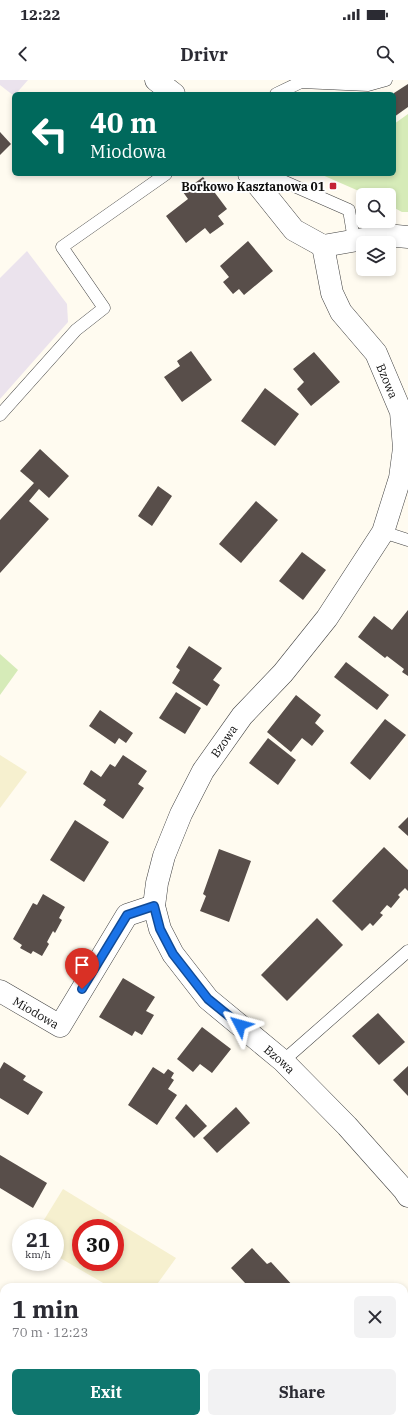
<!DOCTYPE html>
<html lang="en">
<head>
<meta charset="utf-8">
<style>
  :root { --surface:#fff; --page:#f2f2f3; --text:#2b2b33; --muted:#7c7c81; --accent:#0f766e }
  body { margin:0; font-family:"IBM Plex Serif",serif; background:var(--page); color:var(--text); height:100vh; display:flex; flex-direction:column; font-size:15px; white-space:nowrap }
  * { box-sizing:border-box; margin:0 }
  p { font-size:13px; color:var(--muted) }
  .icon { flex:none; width:22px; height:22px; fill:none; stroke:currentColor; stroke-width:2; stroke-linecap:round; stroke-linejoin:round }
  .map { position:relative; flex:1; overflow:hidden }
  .sheet { position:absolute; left:0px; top:1203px; width:408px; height:140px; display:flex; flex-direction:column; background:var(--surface); border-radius:12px 12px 0 0; box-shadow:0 2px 6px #0003 }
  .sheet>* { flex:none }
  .top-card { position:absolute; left:12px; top:12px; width:384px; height:84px; border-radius:6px; box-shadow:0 2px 6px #0003; background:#00695c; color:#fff; overflow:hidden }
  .controls { position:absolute; left:356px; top:108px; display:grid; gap:8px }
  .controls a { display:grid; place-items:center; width:40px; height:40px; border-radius:6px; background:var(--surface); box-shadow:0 2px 6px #0003; font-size:20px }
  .speed { position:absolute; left:12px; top:1139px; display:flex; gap:8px; font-size:20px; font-weight:700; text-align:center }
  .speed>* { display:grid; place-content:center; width:52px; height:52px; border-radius:50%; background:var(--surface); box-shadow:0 2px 6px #0003; line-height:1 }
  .speed small { font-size:10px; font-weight:400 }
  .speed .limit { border:6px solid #d22; background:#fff; color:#111 }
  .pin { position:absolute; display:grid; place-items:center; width:34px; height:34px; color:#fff; margin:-41px -17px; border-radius:50% 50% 50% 0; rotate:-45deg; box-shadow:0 0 4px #0007 }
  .pin .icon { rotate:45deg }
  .me { position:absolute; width:44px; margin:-22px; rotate:309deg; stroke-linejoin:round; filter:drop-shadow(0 0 3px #0008) }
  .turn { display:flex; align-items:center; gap:14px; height:84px; padding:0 12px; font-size:18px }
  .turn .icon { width:52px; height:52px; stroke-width:2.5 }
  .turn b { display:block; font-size:28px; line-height:34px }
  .round { display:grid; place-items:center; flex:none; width:42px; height:42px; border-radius:6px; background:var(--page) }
  .headline { display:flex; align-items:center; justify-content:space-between; height:68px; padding:0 12px }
  h1 { font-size:24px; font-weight:700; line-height:30px }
  .button { display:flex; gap:8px; margin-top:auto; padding:8px 12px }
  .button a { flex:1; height:46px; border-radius:6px; background:var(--accent); color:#fff; font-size:16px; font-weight:700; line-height:46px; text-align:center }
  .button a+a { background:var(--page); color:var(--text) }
  .status { display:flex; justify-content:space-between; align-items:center; height:28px; padding:0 20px; background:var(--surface); direction:ltr }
  .status svg { height:11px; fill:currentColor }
  header { display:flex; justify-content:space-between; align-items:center; height:52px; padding:0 12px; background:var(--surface); font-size:18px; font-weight:700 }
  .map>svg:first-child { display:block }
</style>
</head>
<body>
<div class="status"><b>12:22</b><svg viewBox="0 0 49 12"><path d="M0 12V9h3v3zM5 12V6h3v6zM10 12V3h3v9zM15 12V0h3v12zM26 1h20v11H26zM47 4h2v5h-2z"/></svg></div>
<header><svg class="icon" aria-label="back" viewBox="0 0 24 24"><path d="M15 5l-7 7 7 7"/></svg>Drivr<svg class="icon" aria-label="search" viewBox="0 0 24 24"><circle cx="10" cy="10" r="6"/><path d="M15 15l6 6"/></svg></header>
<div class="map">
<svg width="408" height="1343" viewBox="0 0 408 1343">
  <rect width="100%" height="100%" fill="#fffbf0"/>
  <g fill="#ebe3ed">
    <polygon points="0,0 28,0 14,16 0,5"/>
    <polygon points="27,171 67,224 68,242 0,319 0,198"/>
  </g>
  <g fill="#f6f0cf" fill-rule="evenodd">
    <polygon points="0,675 27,692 0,728"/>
    <path d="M 63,1109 L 176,1178 L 155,1207 L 110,1207 L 55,1175 L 55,1148 L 39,1148 ZM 81,1148 L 115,1148 L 115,1182 L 81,1182 Z"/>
  </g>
  <g fill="#d6ebb8">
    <polygon points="408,34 408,132 402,132 389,125 389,115 368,115 320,94 394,94 394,44"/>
    <polygon points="0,574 18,590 0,615"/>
  </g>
  <g fill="#584e4a">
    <polygon points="408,4 408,27 394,37 394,13"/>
    <polygon points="0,52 11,64 0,75"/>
    <polygon points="203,97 227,129 218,136 224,144 210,154 205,148 186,163 166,136 188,119 183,112"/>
    <polygon points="248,161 273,191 244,215 239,209 233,214 223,202 229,197 220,186"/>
    <polygon points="191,271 212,300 182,322 164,297 180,286 177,281"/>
    <polygon points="314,272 340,302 311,326 297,309 304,302 293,289"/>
    <polygon points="265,308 299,334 275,366 241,341"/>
    <polygon points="40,369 69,396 49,418 39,409 29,421 49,439 0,493 0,440 34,403 20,391"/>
    <polygon points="158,406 172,416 152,446 138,436"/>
    <polygon points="256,421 278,440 241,483 219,464"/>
    <polygon points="302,472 326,490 303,520 279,501"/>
    <polygon points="408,530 408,596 402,592 404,589 387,576 385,578 358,557 374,536 392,550"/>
    <polygon points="189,566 222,588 213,600 220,605 207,626 172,603 180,590 176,587"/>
    <polygon points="346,582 389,615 377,630 334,597"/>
    <polygon points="176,612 201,628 185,654 159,638"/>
    <polygon points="296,615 321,635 315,643 324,651 312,666 302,658 291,672 267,652"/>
    <polygon points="100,630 133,653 126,663 119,658 115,664 89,646"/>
    <polygon points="385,639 406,655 370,700 350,683"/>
    <polygon points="268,658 296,680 278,705 249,683"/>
    <polygon points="123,675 147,691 138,704 144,708 123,739 103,725 106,720 83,704 91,690 101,697 110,684 115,687"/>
    <polygon points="408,737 408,756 398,747"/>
    <polygon points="75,740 109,762 84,802 50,780"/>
    <polygon points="384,767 408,790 408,811 405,808 398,815 400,817 391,828 387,825 380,833 383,835 373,846 370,843 362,851 332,821"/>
    <polygon points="219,769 251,781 229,842 200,831 206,816 203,814"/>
    <polygon points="43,814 65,827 59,838 62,840 55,853 53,851 47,862 49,864 42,876 33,871 31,874 20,868 22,865 13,859 33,823 37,825"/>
    <polygon points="317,838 343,865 287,921 261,895"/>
    <polygon points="123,898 155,917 146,931 154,935 142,955 135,951 132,956 99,937"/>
    <polygon points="378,933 405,962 379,985 352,956"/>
    <polygon points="202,947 231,969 212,993 200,984 193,992 177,979"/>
    <polygon points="4,982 26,996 23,1000 43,1012 28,1035 0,1018 0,989"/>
    <polygon points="408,986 408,1016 393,1000"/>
    <polygon points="153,987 164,994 168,989 174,993 171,998 174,1000 168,1009 177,1015 157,1045 128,1025"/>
    <polygon points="186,1024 207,1046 194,1058 175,1038"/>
    <polygon points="236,1027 250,1043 217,1073 203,1058"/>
    <polygon points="0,1075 47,1103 33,1128 0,1108"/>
    <polygon points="252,1168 267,1184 271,1182 294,1207 243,1207 246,1204 231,1188"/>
    <polygon points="2,1280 4,1281 4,1339 0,1337 0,1284"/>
  </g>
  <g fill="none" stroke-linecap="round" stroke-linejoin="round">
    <defs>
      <g id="service">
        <polyline points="276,14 301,2 368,5 386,0"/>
        <polyline points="255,101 276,98 349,130 354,160"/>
        <polyline points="0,335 76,250 104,228 62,167 166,94"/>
        <polyline points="383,452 408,460"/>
        <polyline points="283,981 408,871"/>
        <polyline points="54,1343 56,1339"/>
      </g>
      <g id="minor">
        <path id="s1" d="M 323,166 L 332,213 L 341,232 L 376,273 L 401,332 L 404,368 L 400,398 L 383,452 L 327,538 L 283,593 L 242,636 L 203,691 L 181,734 L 164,776 L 157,803 L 154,826 L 160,849 L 173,874 L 208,919 L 283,981 L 347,1046 L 404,1110 L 408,1116"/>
        <path id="s2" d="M 0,911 L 60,946 L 127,835 L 154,826"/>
        <polyline points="200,1339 203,1343"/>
      </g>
      <g id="tertiary">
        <polyline points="156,0 174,14"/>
        <polyline points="249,94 294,150 323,166 386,155 408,157"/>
      </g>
    </defs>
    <use href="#service" stroke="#414141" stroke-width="13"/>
    <use href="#minor" stroke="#414141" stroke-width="23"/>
    <use href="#tertiary" stroke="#414141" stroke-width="23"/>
    <use href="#service" stroke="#fff" stroke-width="12"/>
    <use href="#minor" stroke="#fff" stroke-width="22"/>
    <use href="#tertiary" stroke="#fff" stroke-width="22"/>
  </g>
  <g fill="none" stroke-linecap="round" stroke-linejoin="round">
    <defs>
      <polyline id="route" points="82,909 127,835 154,826 160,849 173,874 208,919 240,945"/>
    </defs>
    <use href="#route" stroke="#114b97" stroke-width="10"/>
    <use href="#route" stroke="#1a73e8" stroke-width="7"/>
  </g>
  <rect fill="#c42135" stroke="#fff" stroke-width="1.5" x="329" y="102" width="8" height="8" rx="2"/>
  <g text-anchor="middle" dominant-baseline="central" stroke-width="4" stroke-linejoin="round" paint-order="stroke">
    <g font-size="12" font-weight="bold" fill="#0e0e0e" stroke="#fff" text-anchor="end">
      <text x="325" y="106">Borkowo Kasztanowa 01</text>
    </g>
    <g font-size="12" fill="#0e0e0e" stroke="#fff">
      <text stroke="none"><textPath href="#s1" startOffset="153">Bzowa</textPath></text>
      <text transform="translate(224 661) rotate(-55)">Bzowa</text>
      <text stroke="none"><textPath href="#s2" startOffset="42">Miodowa</textPath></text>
      <text stroke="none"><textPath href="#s1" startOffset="957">Bzowa</textPath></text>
    </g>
  </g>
</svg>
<div class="controls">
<a><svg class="icon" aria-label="search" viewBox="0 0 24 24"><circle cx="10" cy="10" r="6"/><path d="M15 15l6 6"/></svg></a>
<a><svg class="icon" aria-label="layers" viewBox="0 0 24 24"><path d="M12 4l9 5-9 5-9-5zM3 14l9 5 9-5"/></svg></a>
</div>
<div class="speed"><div>21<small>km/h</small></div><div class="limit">30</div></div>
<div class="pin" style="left:82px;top:909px;background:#d93025"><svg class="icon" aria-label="arrive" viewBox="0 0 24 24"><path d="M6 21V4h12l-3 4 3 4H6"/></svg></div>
<svg class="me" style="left:240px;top:945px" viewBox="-20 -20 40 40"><path d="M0-17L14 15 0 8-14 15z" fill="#1a73e8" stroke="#fff" stroke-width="4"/></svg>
<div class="top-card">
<div class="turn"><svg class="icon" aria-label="left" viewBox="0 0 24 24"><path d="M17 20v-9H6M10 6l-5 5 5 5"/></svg><div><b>40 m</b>Miodowa</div></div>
</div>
<section class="sheet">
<div class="headline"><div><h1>1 min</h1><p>70 m · 12:23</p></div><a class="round"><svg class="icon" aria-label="close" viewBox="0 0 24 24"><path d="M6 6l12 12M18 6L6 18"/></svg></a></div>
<div class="button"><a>Exit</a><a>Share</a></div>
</section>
</div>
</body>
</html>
